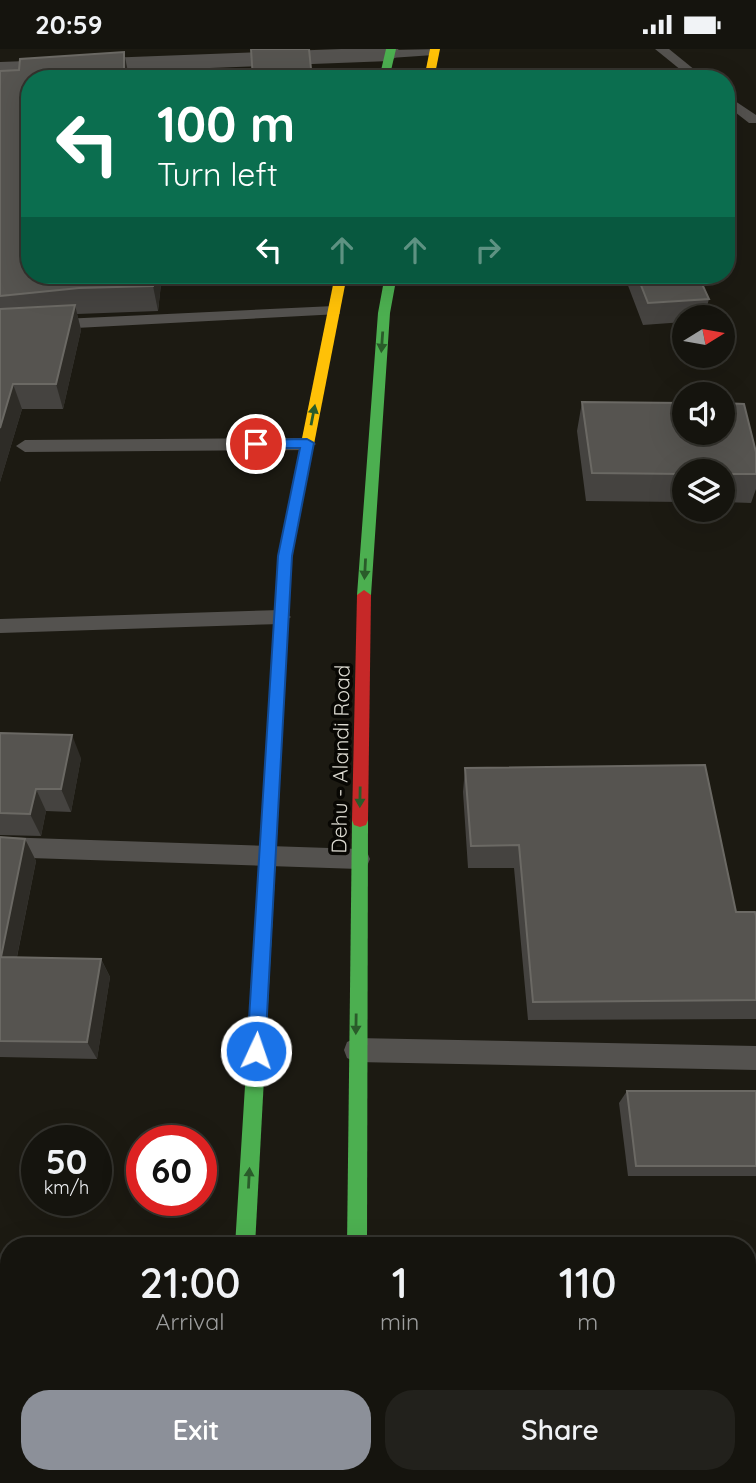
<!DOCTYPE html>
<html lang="en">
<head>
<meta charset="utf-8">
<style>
  :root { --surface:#15140e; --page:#22211c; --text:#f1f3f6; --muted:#9d9e9e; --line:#34332e; --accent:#8c9099 }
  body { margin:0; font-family:Quicksand,sans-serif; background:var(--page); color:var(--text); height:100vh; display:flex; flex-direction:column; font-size:26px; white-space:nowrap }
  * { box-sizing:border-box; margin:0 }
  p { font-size:23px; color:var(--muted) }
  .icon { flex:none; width:38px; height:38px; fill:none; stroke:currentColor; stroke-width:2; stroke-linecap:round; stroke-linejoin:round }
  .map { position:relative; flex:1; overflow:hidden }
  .drawer { position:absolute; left:0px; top:1188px; width:756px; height:247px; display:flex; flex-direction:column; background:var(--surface); border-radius:28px 28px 0 0; box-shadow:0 7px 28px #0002,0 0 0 2px var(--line) }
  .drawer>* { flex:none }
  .hud { position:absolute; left:21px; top:21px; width:714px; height:214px; border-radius:28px; box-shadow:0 7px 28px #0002,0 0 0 2px var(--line); background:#0b6e4f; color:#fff; overflow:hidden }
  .needle { width:46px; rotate:79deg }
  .buttons { position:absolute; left:672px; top:256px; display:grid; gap:14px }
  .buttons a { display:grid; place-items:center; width:63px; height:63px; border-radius:50%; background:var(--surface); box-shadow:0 7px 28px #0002,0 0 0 2px var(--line); font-size:35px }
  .speed { position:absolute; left:21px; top:1076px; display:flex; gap:14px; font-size:35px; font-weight:700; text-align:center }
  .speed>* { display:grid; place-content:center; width:91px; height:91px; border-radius:50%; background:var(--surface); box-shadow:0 7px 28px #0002,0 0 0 2px var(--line); line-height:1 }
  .speed small { font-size:18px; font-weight:400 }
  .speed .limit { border:10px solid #d22; background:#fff; color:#111 }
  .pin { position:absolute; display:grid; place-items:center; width:60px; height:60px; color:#fff; margin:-30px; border:4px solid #fff; border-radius:50%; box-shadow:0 2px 7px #0007 }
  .me { position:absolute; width:77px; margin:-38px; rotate:3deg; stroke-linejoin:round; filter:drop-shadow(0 0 5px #0008) }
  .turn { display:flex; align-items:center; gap:24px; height:147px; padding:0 21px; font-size:32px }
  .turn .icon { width:91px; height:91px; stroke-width:2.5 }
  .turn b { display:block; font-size:49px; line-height:60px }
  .lanes { display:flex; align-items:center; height:66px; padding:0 21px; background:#0003; justify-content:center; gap:35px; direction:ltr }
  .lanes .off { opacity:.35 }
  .eta { display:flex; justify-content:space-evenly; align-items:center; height:119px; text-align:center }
  .eta b { font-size:42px; font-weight:600; line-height:49px }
  .primary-button { display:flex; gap:14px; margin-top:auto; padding:14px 21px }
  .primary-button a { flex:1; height:80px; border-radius:28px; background:var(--accent); color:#fff; font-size:28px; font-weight:600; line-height:80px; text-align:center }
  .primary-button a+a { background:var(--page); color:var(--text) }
  .status { display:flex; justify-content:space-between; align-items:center; height:49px; padding:0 35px; background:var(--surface); direction:ltr }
  .status svg { height:19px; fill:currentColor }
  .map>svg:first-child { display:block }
</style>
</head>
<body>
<div class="status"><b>20:59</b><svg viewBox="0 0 49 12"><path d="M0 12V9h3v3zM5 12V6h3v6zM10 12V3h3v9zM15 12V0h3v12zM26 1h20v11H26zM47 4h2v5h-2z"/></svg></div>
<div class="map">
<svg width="756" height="1434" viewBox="0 0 756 1434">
  <rect width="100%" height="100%" fill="#1c1a12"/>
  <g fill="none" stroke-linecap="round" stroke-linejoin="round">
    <g fill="#54524f" fill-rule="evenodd">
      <polygon points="439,0 438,5 434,6 390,9 384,5 390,1"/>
      <polygon points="655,0 669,0 706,30 692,30"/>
      <polygon points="726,46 756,66 756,74 749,74 726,56"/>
      <polygon points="334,257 340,259 340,265 0,283 0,273"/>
      <polygon points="307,389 316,395 307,401 25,403 16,397 25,391"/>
      <polygon points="281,561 291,568 281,575 0,584 0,570"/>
      <polygon points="0,788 359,800 367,803 370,810 367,817 359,820 0,808"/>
      <polygon points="356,989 756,997 756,1021 356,1013 347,1009 344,1001 347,993"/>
    </g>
    <polygon fill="#54524f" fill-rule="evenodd" points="341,0 398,0 401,5 390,12 0,27 0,13"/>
    <g fill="#4caf50" fill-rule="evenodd">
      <polygon points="386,0 396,0 389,30 379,30"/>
      <polygon points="385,226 397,226 390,264 371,546 364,551 357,546 378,264"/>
      <polygon points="285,503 292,508 255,1197 235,1197 278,508"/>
      <polygon points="360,764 366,766 368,771 367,1197 347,1197 352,771 354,766"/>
      <polygon points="220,1426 242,1426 241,1434 219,1434"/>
    </g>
    <g fill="#ffc107" fill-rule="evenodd">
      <polygon points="430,0 440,0 434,30 424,30"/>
      <polygon points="335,226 347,226 292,508 285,513 278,508"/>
      <rect x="346" y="1426" width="22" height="8"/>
    </g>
    <polygon fill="#c62828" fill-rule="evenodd" points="364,541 371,546 368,771 366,776 360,778 354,776 352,771 357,546"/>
  </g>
  <g fill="#454340">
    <polygon points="0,22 30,226 162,226 158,262 77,265 81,281 63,360 22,360 0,433"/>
    <polygon points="624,226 698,226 709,250 704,268 684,268 684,273 643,276"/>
    <polygon points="582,353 756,403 756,440 751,454 723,453 723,422 684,422 684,453 586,452 577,382"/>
    <polygon points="0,684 81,709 71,763 46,762 41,787 0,786"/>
    <polygon points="465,719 736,863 756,867 756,970 528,971 514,819 468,819 463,743"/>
    <polygon points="0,788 25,790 36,812 17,908 101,910 110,928 97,1010 0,1008"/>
    <polygon points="627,1042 756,1042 756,1127 628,1127 619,1054"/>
  </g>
  <g fill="#2e2c27">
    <polygon points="124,3 129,28 129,30 124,30"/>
    <polygon points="155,226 162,226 158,262 153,237"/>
    <polygon points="75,256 81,281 63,360 56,335"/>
    <polygon points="13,335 22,360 0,433 0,379"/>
    <polygon points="72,686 81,709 71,763 61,740"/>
    <polygon points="36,740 46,762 41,787 30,765"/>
    <polygon points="25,790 36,812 13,927 1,908"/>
    <polygon points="101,910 110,928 97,1010 87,993"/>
  </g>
  <g fill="#565450" stroke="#6b6964" stroke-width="2">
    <polygon points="251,0 309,0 312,30 253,30"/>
    <polygon points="124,3 124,30 30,30 30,226 155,226 153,237 79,239 0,247 0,22 19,21 20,10"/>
    <polygon points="637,226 698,226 709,250 648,254"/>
    <polygon points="75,256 56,335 13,335 0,379 0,260"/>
    <polygon points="582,353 684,354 684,383 723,383 723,354 744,355 756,403 756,425 723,425 723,422 684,422 684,425 592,424"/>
    <polygon points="0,684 72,686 61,740 36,740 30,765 0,764"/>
    <polygon points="705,716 736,863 755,863 756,867 756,951 533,953 519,796 471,797 465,719"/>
    <polygon points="0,788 25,790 1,908 101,910 87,993 0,992"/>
    <polygon points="627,1042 756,1042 756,1117 636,1117"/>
  </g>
  <defs><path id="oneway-solid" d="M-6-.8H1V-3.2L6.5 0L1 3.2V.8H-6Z" transform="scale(1.75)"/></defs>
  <g fill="#2a5b2a">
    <use href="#oneway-solid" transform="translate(382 293) rotate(94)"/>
    <use href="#oneway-solid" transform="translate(313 366) rotate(-79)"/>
    <use href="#oneway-solid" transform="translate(365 520) rotate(93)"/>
    <use href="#oneway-solid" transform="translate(360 748) rotate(91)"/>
    <use href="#oneway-solid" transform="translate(356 975) rotate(91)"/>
    <use href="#oneway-solid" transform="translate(249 1129) rotate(-87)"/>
  </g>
  <polygon fill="#1a73e8" stroke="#114b97" stroke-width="2" points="307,390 314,394 292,507 265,1002 263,1008 256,1011 250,1008 247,1002 278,507 300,399 256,399 249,395 256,391"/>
  <g text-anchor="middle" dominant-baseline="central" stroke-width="7" stroke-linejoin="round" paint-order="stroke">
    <g font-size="21" fill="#dddbd2" stroke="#080703">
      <text transform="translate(340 710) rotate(-89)">Dehu - Alandi Road</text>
    </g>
  </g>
</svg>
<div class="buttons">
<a><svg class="needle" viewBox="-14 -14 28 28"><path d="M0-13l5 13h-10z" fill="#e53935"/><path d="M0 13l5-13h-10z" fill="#9d9e9e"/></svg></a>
<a><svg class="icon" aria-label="sound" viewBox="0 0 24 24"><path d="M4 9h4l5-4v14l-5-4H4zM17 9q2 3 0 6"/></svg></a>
<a><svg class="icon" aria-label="layers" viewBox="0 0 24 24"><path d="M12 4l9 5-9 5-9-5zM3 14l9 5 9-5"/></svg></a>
</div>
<div class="speed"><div>50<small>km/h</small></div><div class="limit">60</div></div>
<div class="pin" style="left:256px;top:395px;background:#d93025"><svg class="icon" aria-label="arrive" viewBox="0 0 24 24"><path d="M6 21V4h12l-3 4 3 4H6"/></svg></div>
<svg class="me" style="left:256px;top:1002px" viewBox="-20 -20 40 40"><circle r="17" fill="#1a73e8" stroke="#fff" stroke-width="3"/><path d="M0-11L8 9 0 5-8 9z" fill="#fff"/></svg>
<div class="hud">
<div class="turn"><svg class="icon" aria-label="left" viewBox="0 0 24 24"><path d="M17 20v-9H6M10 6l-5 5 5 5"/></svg><div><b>100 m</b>Turn left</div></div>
<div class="lanes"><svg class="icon" aria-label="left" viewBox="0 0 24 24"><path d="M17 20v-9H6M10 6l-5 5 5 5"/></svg><svg class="icon off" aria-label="ahead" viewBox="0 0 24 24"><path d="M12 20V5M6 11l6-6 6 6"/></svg><svg class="icon off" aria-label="ahead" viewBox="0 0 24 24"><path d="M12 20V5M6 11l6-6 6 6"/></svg><svg class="icon off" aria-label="right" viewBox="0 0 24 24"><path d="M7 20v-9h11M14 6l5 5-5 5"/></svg></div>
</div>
<section class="drawer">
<div class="eta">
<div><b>21:00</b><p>Arrival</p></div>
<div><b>1</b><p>min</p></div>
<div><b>110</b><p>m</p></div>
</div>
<div class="primary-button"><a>Exit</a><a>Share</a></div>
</section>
</div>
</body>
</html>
